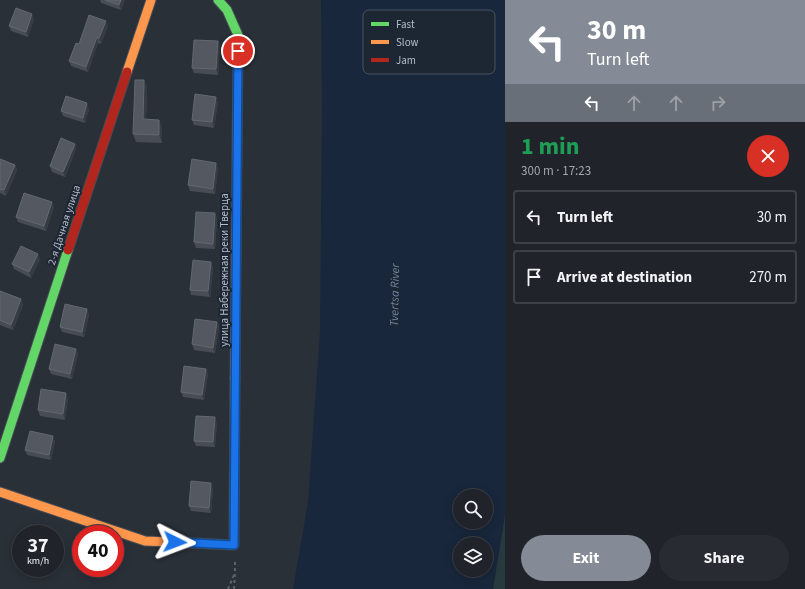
<!DOCTYPE html>
<html lang="en">
<head>
<meta charset="utf-8">
<style>
  :root { --surface:#20242a; --page:#282c32; --text:#f1f3f6; --muted:#a2a4a8; --line:#3d4147; --accent:#848b96 }
  body { margin:0; font-family:"Source Sans 3",sans-serif; background:var(--page); color:var(--text); height:100vh; display:flex; flex-direction:column; font-size:15px; white-space:nowrap }
  * { box-sizing:border-box; margin:0 }
  p { font-size:13px; color:var(--muted) }
  .icon { flex:none; width:22px; height:22px; fill:none; stroke:currentColor; stroke-width:2; stroke-linecap:round; stroke-linejoin:round }
  .map { position:relative; flex:1; overflow:hidden }
  .drawer { display:flex; flex-direction:column; background:var(--surface); width:300px }
  .drawer>* { flex:none }
  .top-card { background:#848b96; color:#fff; overflow:hidden }
  .buttons { position:absolute; left:453px; top:489px; display:grid; gap:8px }
  .buttons a { display:grid; place-items:center; width:40px; height:40px; border-radius:50%; background:var(--surface); box-shadow:0 2px 10px #0003,0 0 0 1px var(--line); font-size:20px }
  .speed { position:absolute; left:12px; top:525px; display:flex; gap:8px; font-size:20px; font-weight:700; text-align:center }
  .speed>* { display:grid; place-content:center; width:52px; height:52px; border-radius:50%; background:var(--surface); box-shadow:0 2px 10px #0003,0 0 0 1px var(--line); line-height:1 }
  .speed small { font-size:10px; font-weight:400 }
  .speed .limit { border:6px solid #d22; background:#fff; color:#111 }
  .pin { position:absolute; display:grid; place-items:center; width:34px; height:34px; color:#fff; margin:-17px; border:2px solid #fff; border-radius:50%; box-shadow:0 1px 4px #0007 }
  .me { position:absolute; width:44px; margin:-22px; rotate:93deg; stroke-linejoin:round; filter:drop-shadow(0 0 3px #0008) }
  .turn { display:flex; align-items:center; gap:14px; height:84px; padding:0 16px; font-size:18px }
  .turn .icon { width:52px; height:52px; stroke-width:2.5 }
  .turn b { display:block; font-size:28px; line-height:34px }
  .lanes { display:flex; align-items:center; height:38px; padding:0 16px; background:#0003; justify-content:center; gap:20px; direction:ltr }
  .lanes .off { opacity:.35 }
  .round { display:grid; place-items:center; flex:none; width:42px; height:42px; border-radius:21px; background:var(--page) }
  .headline { display:flex; align-items:center; justify-content:space-between; height:68px; padding:0 16px }
  h1 { font-size:24px; font-weight:700; line-height:30px; color:#1e9e55 }
  .primary-button { display:flex; gap:8px; margin-top:auto; padding:8px 16px }
  .primary-button a { flex:1; height:46px; border-radius:24px; background:var(--accent); color:#fff; font-size:16px; font-weight:700; line-height:46px; text-align:center }
  .primary-button a+a { background:var(--page); color:var(--text) }
  ul { padding:0; list-style:none }
  li { display:flex; align-items:center; gap:12px; height:54px; margin:0 8px 6px; padding:0 8px; border:2px solid var(--line); border-radius:4px }
  li div { flex:1 }
  li b { display:block; font-size:15px }
  li em { font-style:normal }
  main { display:flex; flex:1; min-height:0 }
  .map>svg:first-child { display:block }
</style>
</head>
<body>
<main>
<div class="map">
<svg width="505" height="589" viewBox="0 0 505 589">
  <rect width="100%" height="100%" fill="#2a3038"/>
  <polygon fill="#273a3e" points="505,515 505,589 493,589"/>
  <path fill="#19273c" fill-rule="evenodd" d="M 321,0 L 505,0 L 505,515 L 493,589 L 293,589 L 308,502 L 320,330 L 322,110 ZM 460,496 L 486,496 L 486,522 L 460,522 ZM 460,544 L 486,544 L 486,570 L 460,570 Z"/>
  <g fill="none" stroke-linecap="round" stroke-linejoin="round">
    <defs>
      <g id="fast">
        <polyline points="218,0 227,10 238,35 238,45"/>
        <polyline points="0,458 68,250"/>
        <polyline points="193,543 234,545 235,378"/>
      </g>
      <g id="slow">
        <polyline points="127,72 151,0"/>
        <polyline points="235,378 238,45"/>
        <polyline points="0,492 145,541 193,543"/>
      </g>
      <polyline id="jam" points="68,250 127,72"/>
    </defs>
    <use href="#fast" stroke="#484c55" stroke-width="11"/>
    <use href="#slow" stroke="#484c55" stroke-width="11"/>
    <use href="#jam" stroke="#484c55" stroke-width="11"/>
    <g stroke="#5c6268" stroke-width="2" stroke-dasharray="3 3" stroke-linecap="butt">
      <polyline points="228,589 234,575"/>
      <polyline points="234,589 235,572 235,559"/>
    </g>
    <use href="#fast" stroke="#63d668" stroke-width="9"/>
    <use href="#slow" stroke="#ff974d" stroke-width="9"/>
    <use href="#jam" stroke="#b3261e" stroke-width="9"/>
  </g>
  <g fill="#474c55">
    <polygon points="100,0 125,0 121,10 101,3"/>
    <polygon points="34,19 28,37 11,31 9,26"/>
    <polygon points="108,26 101,44 98,43 88,72 71,66 69,61 79,44"/>
    <polygon points="218,41 220,46 218,75 194,73 192,68"/>
    <polygon points="147,88 146,119 159,120 162,128 162,143 136,142 133,134"/>
    <polygon points="218,102 214,128 194,125 192,120"/>
    <polygon points="89,109 85,123 63,116 61,111"/>
    <polygon points="75,144 76,149 65,177 52,172 50,166"/>
    <polygon points="0,159 15,165 17,170 6,196 0,193"/>
    <polygon points="216,163 218,168 215,194 190,191 188,185"/>
    <polygon points="54,207 46,231 18,222 16,217"/>
    <polygon points="217,218 215,249 196,248 194,242"/>
    <polygon points="40,259 31,278 14,269 12,264"/>
    <polygon points="211,262 213,268 210,297 191,295 190,290"/>
    <polygon points="0,291 21,299 23,305 13,330 0,325"/>
    <polygon points="87,309 89,315 84,337 62,332 60,327"/>
    <polygon points="217,322 219,327 215,353 194,350 192,344"/>
    <polygon points="76,349 78,354 72,379 51,374 49,369"/>
    <polygon points="206,369 208,374 204,400 183,397 181,392"/>
    <polygon points="68,398 65,420 40,416 38,410"/>
    <polygon points="217,423 215,447 196,446 194,441"/>
    <polygon points="55,441 51,460 27,455 25,450"/>
    <polygon points="213,488 211,513 191,511 189,506"/>
  </g>
  <g fill="#373c44">
    <polygon points="121,0 125,0 121,10 119,5"/>
    <polygon points="32,14 34,19 28,37 26,32"/>
    <polygon points="106,21 108,26 101,44 99,38"/>
    <polygon points="97,37 98,43 88,72 86,67"/>
    <polygon points="218,41 220,46 218,75 216,69"/>
    <polygon points="144,80 147,88 146,127 143,119"/>
    <polygon points="216,97 218,102 214,128 212,122"/>
    <polygon points="87,103 89,109 85,123 83,118"/>
    <polygon points="159,120 162,128 162,143 159,135"/>
    <polygon points="75,144 76,149 65,177 63,172"/>
    <polygon points="216,163 218,168 215,194 213,189"/>
    <polygon points="15,165 17,170 6,196 4,190"/>
    <polygon points="52,202 54,207 46,231 44,226"/>
    <polygon points="215,213 217,218 215,249 213,244"/>
    <polygon points="38,254 40,259 31,278 29,272"/>
    <polygon points="211,262 213,268 210,297 208,291"/>
    <polygon points="21,299 23,305 13,330 11,325"/>
    <polygon points="87,309 89,315 84,337 82,332"/>
    <polygon points="217,322 219,327 215,353 213,348"/>
    <polygon points="76,349 78,354 72,379 70,374"/>
    <polygon points="206,369 208,374 204,400 202,395"/>
    <polygon points="66,393 68,398 65,420 63,414"/>
    <polygon points="215,417 217,423 215,447 213,442"/>
    <polygon points="53,436 55,441 51,460 49,455"/>
    <polygon points="211,483 213,488 211,513 209,508"/>
  </g>
  <g fill="#535861" stroke="#626872">
    <polygon points="105,0 121,0 119,5"/>
    <polygon points="16,8 32,14 26,32 9,26"/>
    <polygon points="89,15 106,21 99,38 97,37 86,67 69,61 76,43 79,44"/>
    <polygon points="194,40 218,41 216,69 192,68"/>
    <polygon points="135,80 144,80 143,119 159,120 159,135 133,134"/>
    <polygon points="195,94 216,97 212,122 192,120"/>
    <polygon points="66,96 87,103 83,118 61,111"/>
    <polygon points="61,138 75,144 63,172 50,166"/>
    <polygon points="0,159 15,165 4,190 0,189"/>
    <polygon points="192,159 216,163 213,189 188,185"/>
    <polygon points="24,193 52,202 44,226 16,217"/>
    <polygon points="196,212 215,213 213,244 194,242"/>
    <polygon points="21,246 38,254 29,272 12,264"/>
    <polygon points="193,260 211,262 208,291 190,290"/>
    <polygon points="0,291 21,299 11,325 0,320"/>
    <polygon points="65,304 87,309 82,332 60,327"/>
    <polygon points="195,319 217,322 213,348 192,344"/>
    <polygon points="55,344 76,349 70,374 49,369"/>
    <polygon points="184,366 206,369 202,395 181,392"/>
    <polygon points="41,389 66,393 63,414 38,410"/>
    <polygon points="196,416 215,417 213,442 194,441"/>
    <polygon points="30,431 53,436 49,455 25,450"/>
    <polygon points="191,481 211,483 209,508 189,506"/>
  </g>
  <g fill="none" stroke-linecap="round" stroke-linejoin="round">
    <defs>
      <polyline id="route" points="175,542 234,545 238,51"/>
    </defs>
    <use href="#route" stroke="#114b97" stroke-width="10"/>
    <use href="#route" stroke="#1a73e8" stroke-width="7"/>
  </g>
  <g text-anchor="middle" dominant-baseline="central" stroke-width="4" stroke-linejoin="round" paint-order="stroke">
    <g font-size="11" fill="#b4bcc9" stroke="#1d2633">
      <text transform="translate(64 225) rotate(-72)">2-я Дачная улица</text>
      <text transform="translate(224 270) rotate(-90)">улица Набережная реки Тверца</text>
    </g>
    <g font-size="12" font-style="italic" fill="#6d86a8" stroke="#1d2633">
      <text transform="translate(395 295) rotate(-89)">Tvertsa River</text>
    </g>
  </g>
  <rect x="363" y="10" width="132" height="64" rx="6" fill="#1d2633" stroke="#4a5360" stroke-width="1"/>
  <rect x="371" y="22" width="18" height="4" fill="#63d668"/>
  <rect x="371" y="40" width="18" height="4" fill="#ff974d"/>
  <rect x="371" y="58" width="18" height="4" fill="#b3261e"/>
  <g font-size="11" fill="#b4bcc9">
    <text x="396" y="28">Fast</text>
    <text x="396" y="46">Slow</text>
    <text x="396" y="64">Jam</text>
  </g>
</svg>
<div class="buttons">
<a><svg class="icon" aria-label="search" viewBox="0 0 24 24"><circle cx="10" cy="10" r="6"/><path d="M15 15l6 6"/></svg></a>
<a><svg class="icon" aria-label="layers" viewBox="0 0 24 24"><path d="M12 4l9 5-9 5-9-5zM3 14l9 5 9-5"/></svg></a>
</div>
<div class="speed"><div>37<small>km/h</small></div><div class="limit">40</div></div>
<div class="pin" style="left:238px;top:51px;background:#d93025"><svg class="icon" aria-label="arrive" viewBox="0 0 24 24"><path d="M6 21V4h12l-3 4 3 4H6"/></svg></div>
<svg class="me" style="left:175px;top:542px" viewBox="-20 -20 40 40"><path d="M0-17L14 15 0 8-14 15z" fill="#1a73e8" stroke="#fff" stroke-width="4"/></svg>
</div>
<section class="drawer">
<div class="top-card">
<div class="turn"><svg class="icon" aria-label="left" viewBox="0 0 24 24"><path d="M17 20v-9H6M10 6l-5 5 5 5"/></svg><div><b>30 m</b>Turn left</div></div>
<div class="lanes"><svg class="icon" aria-label="left" viewBox="0 0 24 24"><path d="M17 20v-9H6M10 6l-5 5 5 5"/></svg><svg class="icon off" aria-label="ahead" viewBox="0 0 24 24"><path d="M12 20V5M6 11l6-6 6 6"/></svg><svg class="icon off" aria-label="ahead" viewBox="0 0 24 24"><path d="M12 20V5M6 11l6-6 6 6"/></svg><svg class="icon off" aria-label="right" viewBox="0 0 24 24"><path d="M7 20v-9h11M14 6l5 5-5 5"/></svg></div>
</div>
<div class="headline"><div><h1>1 min</h1><p>300 m · 17:23</p></div><a class="round" style="background:#d93025;color:#fff"><svg class="icon" aria-label="close" viewBox="0 0 24 24"><path d="M6 6l12 12M18 6L6 18"/></svg></a></div>
<ul>
<li><svg class="icon" aria-label="left" viewBox="0 0 24 24"><path d="M17 20v-9H6M10 6l-5 5 5 5"/></svg><div><b>Turn left</b></div><em>30 m</em></li>
<li><svg class="icon" aria-label="arrive" viewBox="0 0 24 24"><path d="M6 21V4h12l-3 4 3 4H6"/></svg><div><b>Arrive at destination</b></div><em>270 m</em></li>
</ul>
<div class="primary-button"><a>Exit</a><a>Share</a></div>
</section>
</main>
</body>
</html>
